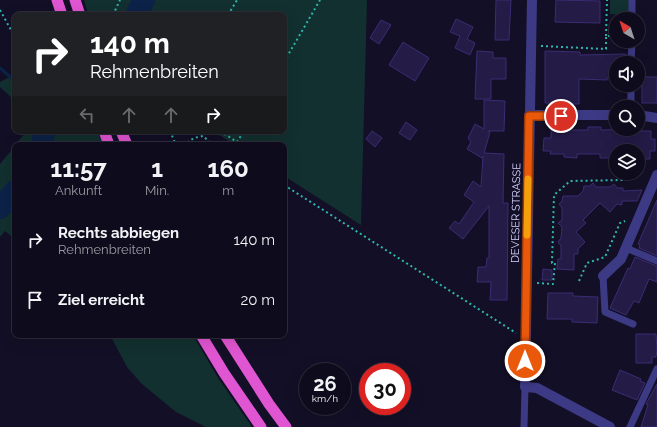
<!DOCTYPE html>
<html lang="de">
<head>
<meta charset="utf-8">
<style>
  :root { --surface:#0e0b1c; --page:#171425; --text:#f1f3f6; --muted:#9b9ba3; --line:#2e2b3b }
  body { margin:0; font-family:Raleway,sans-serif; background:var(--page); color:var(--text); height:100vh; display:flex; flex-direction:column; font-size:15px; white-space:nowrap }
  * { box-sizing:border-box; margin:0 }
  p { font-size:13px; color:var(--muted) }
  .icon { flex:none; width:22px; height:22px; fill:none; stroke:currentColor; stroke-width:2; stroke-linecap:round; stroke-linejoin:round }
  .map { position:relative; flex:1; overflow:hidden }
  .sheet { position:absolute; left:12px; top:142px; width:275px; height:196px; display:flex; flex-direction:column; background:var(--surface); border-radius:8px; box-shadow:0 4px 16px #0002,0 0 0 1px var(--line) }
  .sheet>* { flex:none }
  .guide { position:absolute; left:12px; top:12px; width:275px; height:122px; border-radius:8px; box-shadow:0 4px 16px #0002,0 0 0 1px var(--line); background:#202124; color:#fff; overflow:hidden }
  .needle { width:26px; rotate:321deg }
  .controls { position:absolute; left:609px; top:12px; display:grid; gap:8px }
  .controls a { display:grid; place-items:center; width:36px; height:36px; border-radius:50%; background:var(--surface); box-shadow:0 4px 16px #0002,0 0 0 1px var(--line); font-size:20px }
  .speed { position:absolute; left:299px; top:363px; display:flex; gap:8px; font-size:20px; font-weight:700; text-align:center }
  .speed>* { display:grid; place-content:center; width:52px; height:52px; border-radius:50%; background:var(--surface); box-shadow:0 4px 16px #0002,0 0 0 1px var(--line); line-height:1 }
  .speed small { font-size:10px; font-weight:400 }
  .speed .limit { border:6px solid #d22; background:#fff; color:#111 }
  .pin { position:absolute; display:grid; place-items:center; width:34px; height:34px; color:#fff; margin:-17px; border:2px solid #fff; border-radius:50%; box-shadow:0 1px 4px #0007 }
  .me { position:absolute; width:44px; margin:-22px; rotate:0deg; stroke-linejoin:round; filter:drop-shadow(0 0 3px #0008) }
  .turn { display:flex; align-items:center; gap:14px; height:84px; padding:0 12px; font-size:18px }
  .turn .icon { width:52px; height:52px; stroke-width:2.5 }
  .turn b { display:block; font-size:28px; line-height:34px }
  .lanes { display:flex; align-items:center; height:38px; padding:0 12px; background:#0003; justify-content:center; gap:20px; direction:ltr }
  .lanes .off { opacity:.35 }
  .eta { display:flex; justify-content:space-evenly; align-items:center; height:68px; text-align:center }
  .eta b { font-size:24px; font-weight:700; line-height:28px }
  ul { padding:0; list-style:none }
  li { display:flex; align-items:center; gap:12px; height:60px; padding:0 12px }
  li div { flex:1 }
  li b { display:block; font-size:15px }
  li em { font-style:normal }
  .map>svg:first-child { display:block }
</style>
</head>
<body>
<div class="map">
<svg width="657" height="427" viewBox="0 0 657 427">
  <rect width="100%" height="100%" fill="#130f26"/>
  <g fill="#12302f">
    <polygon points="84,0 367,0 361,225 284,176 284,145 235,145 213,131 284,131 284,15 92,15 91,13 88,14"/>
    <polygon points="610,0 629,0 629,15 610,14"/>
    <polygon points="15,74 15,101 0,87 0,82"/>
    <polygon points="27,131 97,131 103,145 15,145"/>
    <polygon points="15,146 15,239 5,231 0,237 0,164"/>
    <polygon points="110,335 193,335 218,378 252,427 206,427 176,412 142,384 127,367"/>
  </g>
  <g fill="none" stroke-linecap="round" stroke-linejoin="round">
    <polyline stroke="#0c2248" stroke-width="3.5" points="0,68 15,81"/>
    <g stroke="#0c2248" stroke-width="22">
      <polyline points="136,15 144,0"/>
      <polyline points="42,145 44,131"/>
      <polyline points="0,208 15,191"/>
    </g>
  </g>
  <g fill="#241b47" stroke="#3b2d73">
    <polygon points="496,0 511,0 509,40 495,40"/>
    <polygon points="556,0 600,1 600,23 555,22"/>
    <polygon points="456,19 473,27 467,39 475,43 470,55 455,48 460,36 450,32"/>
    <polygon points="381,20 391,25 379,44 370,38"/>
    <polygon points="403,42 429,58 415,81 389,65"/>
    <polygon points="477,51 493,52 493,58 506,58 506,79 491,79 491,99 475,99"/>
    <polygon points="545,51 580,52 580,55 626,54 625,63 616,63 616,78 607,78 607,80 579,79 579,104 545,103"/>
    <rect x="642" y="77" width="15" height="26"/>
    <polygon points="484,100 505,101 504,131 488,131 490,132 484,153 504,154 503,203 508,203 507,300 490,300 491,282 477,282 478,267 486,267 487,258 489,258 489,206 463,239 449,228 455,221 459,224 474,202 464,195 473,181 481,187 483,156 482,158 467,149 471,142 468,138 475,124 484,129"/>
    <polygon points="406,122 417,130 410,140 399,133"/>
    <polygon points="551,126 564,126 564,130 588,130 588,127 601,127 601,130 638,129 638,131 651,131 651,139 655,139 655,151 650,151 650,159 638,159 638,151 614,151 614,158 600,158 600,154 577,154 577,158 564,157 564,154 550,154 551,151 543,151 544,138 551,138"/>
    <polygon points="372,131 382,138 375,147 366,139"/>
    <polygon points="593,183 596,187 610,187 614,184 617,188 623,188 623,191 642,190 637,201 622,201 622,205 617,204 610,212 600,203 583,220 586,223 576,232 585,242 578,249 578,254 574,254 574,270 557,269 558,259 561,259 561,246 558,242 561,238 562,227 558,223 562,220 562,208 559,204 562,201 563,196 578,196 583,191 584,186 590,186"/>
    <polygon points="657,200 657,256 639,248 640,245 638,244"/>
    <polygon points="635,257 657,266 657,282 649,279 639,303 634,301 626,315 610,308 628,268 630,269"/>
    <polygon points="543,269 552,270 552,280 542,280"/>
    <polygon points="548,293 573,293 573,296 598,297 597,323 572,322 572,319 547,319"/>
    <polygon points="636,334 656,334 657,350 656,357 652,357 652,363 636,363"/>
    <polygon points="620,370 641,379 640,381 645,383 637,400 612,390"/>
    <polygon points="657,384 657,427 641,427 648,405 646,404"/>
  </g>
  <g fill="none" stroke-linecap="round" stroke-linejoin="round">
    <g stroke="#2fb8b0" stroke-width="2" stroke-dasharray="2 3" stroke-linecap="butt">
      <polyline points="0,10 11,30 15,33"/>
      <polyline points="113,15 120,0"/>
      <polyline points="228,15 237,0"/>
      <polyline points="606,36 607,0"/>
      <polyline points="541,46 606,49 606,36 616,36"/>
      <polyline points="284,62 320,0"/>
      <polyline points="170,131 176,145"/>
      <polyline points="220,131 237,142 244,131"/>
      <polyline points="183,145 194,138 203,136 213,145"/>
      <polyline points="284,185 516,333"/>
      <polyline points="579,281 587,263 605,257 620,223 625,221"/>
      <polyline points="537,283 553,284 555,263 552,263 554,195 570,181 623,180"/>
    </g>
    <g stroke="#3d3a85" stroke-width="7">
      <polyline points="632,19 632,0"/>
      <polyline points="631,63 632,41"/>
      <polyline points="631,107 631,85"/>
      <polyline points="626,248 657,261"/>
      <polyline points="603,276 605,312 633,324"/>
      <polyline points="524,427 525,387"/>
      <polyline points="630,427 657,369"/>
    </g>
    <g stroke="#3d3a85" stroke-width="10">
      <polyline points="532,0 525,387 537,388 610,427"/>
      <polyline points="529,115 616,115"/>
      <polyline points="638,115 657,118"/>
      <polyline points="603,276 621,259 657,175"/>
    </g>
    <g stroke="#e055d1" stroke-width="11">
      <polyline points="57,0 62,15"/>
      <polyline points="75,0 80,15"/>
      <polyline points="104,131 109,145"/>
      <polyline points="121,131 127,145"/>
      <polyline points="201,335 224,373 261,427"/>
      <polyline points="225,335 269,404 286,427"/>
    </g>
  </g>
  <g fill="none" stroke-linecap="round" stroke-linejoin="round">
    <defs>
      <polyline id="route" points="525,361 529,116 561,116"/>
    </defs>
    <use href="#route" stroke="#983908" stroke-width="10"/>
    <use href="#route" stroke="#ea580c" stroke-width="7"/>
    <polyline stroke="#f59e0b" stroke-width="7" points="527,235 528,179"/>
  </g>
  <g text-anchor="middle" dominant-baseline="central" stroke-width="4" stroke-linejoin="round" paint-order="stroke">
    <g font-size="11" fill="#d9d4ff" stroke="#130f26">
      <text transform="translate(516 213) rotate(-89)">DEVESER STRASSE</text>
    </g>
  </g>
</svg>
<div class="controls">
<a><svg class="needle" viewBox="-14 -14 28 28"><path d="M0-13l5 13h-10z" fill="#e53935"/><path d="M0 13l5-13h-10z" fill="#9b9ba3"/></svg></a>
<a><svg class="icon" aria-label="sound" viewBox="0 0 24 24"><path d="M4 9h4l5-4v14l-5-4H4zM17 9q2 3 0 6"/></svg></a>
<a><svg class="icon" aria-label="search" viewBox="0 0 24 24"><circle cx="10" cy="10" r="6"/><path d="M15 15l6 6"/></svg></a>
<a><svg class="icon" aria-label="layers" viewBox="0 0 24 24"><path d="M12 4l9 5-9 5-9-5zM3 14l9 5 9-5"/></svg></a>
</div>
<div class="speed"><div>26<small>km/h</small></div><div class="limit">30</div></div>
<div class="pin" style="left:561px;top:116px;background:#d93025"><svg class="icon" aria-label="arrive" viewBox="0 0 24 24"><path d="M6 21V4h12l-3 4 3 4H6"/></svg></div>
<svg class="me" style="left:525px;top:361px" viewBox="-20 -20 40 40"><circle r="17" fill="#ea580c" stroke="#fff" stroke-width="3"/><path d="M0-11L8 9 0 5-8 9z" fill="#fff"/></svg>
<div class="guide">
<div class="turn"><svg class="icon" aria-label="right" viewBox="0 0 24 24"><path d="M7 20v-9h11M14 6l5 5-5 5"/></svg><div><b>140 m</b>Rehmenbreiten</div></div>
<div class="lanes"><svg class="icon off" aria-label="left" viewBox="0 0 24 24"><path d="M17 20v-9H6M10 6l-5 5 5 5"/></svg><svg class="icon off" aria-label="ahead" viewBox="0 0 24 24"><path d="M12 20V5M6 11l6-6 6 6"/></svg><svg class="icon off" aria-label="ahead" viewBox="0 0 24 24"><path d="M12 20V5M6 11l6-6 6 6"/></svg><svg class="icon" aria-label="right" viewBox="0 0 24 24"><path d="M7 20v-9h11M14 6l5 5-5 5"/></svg></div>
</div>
<section class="sheet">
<div class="eta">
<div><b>11:57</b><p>Ankunft</p></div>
<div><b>1</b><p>Min.</p></div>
<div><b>160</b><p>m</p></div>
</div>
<ul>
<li><svg class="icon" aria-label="right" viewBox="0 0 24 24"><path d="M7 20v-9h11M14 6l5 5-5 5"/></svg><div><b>Rechts abbiegen</b><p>Rehmenbreiten</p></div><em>140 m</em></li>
<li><svg class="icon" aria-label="arrive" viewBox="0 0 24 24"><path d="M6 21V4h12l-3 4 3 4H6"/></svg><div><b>Ziel erreicht</b></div><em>20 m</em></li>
</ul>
</section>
</div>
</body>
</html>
